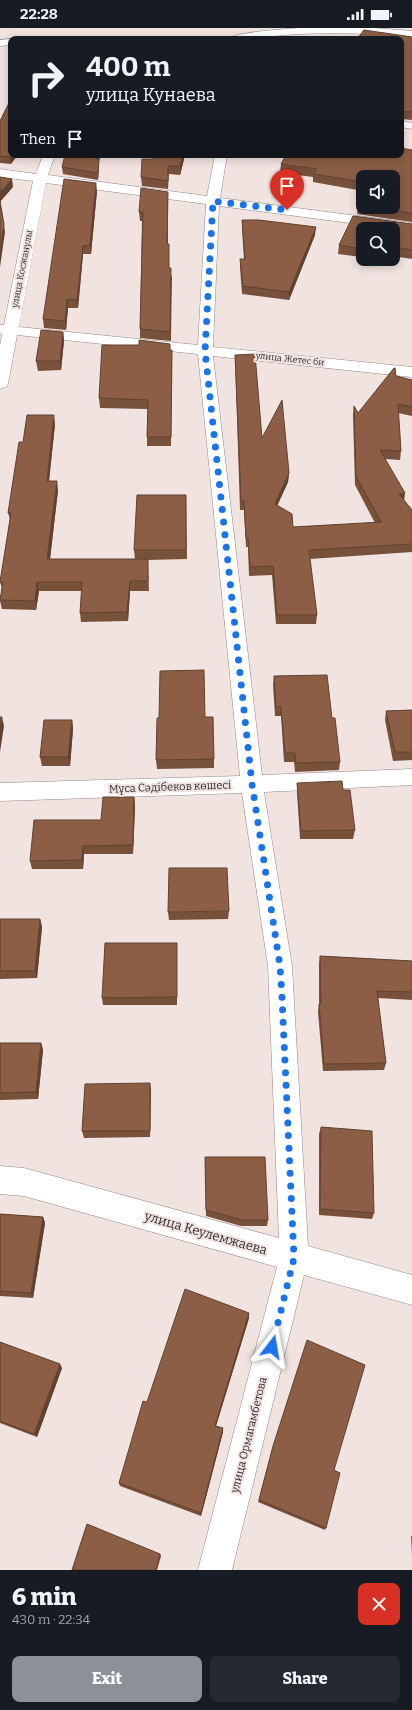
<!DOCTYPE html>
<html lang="en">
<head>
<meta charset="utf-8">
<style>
  :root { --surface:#171b24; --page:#242831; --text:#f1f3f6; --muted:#9ea1a6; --accent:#8c9099 }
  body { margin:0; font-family:Bitter,serif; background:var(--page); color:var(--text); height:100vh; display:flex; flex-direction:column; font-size:15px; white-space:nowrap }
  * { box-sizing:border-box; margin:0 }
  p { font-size:13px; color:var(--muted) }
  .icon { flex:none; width:22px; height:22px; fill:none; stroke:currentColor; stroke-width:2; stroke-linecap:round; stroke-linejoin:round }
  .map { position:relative; height:1542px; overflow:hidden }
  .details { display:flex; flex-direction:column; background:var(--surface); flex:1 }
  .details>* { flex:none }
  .hud { position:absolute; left:8px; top:8px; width:396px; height:122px; border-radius:8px; box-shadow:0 2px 10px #0003; background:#171b24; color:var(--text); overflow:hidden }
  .controls { position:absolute; left:356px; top:142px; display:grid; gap:8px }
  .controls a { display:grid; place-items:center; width:44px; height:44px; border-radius:8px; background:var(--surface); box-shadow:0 2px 10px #0003; font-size:20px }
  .pin { position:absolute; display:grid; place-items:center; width:34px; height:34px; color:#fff; margin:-41px -17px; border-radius:50% 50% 50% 0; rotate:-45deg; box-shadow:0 0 4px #0007 }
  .pin .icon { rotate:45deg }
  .me { position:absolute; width:44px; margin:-22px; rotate:14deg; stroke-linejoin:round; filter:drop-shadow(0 0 3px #0008) }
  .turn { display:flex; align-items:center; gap:14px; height:84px; padding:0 12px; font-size:18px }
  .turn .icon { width:52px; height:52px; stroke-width:2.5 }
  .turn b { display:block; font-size:28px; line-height:34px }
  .then { display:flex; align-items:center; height:38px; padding:0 12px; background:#0003; gap:8px; font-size:15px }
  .round { display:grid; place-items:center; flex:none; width:42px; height:42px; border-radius:8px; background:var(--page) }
  .summary { display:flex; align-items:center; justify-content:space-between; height:68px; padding:0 12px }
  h1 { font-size:24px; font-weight:800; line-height:30px }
  .button { display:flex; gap:8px; margin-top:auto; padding:8px 12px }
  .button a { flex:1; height:46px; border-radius:8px; background:var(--accent); color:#fff; font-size:16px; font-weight:800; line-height:46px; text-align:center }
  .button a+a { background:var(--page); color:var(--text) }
  .status { display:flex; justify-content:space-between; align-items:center; height:28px; padding:0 20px; background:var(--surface); direction:ltr }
  .status svg { height:11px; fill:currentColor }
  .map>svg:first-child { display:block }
</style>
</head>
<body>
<div class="status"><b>22:28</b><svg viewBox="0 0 49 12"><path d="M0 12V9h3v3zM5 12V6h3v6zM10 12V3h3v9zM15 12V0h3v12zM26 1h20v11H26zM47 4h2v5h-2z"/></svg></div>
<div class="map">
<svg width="412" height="1542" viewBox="0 0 412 1542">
  <rect width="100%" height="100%" fill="#f1e3e0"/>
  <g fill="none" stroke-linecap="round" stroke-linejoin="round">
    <defs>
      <g id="minor">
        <path d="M 299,0 L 374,0 L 412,3 L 412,9 C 375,6 338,4 301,6 C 277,7 253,11 228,11 C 234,4 287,1 299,0 Z"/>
        <polygon points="11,11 11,17 0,18 0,12"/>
        <polygon points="401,93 412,95 412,101 401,99"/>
        <path d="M 43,127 L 55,127 L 48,147 L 207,168 L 215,127 L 227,127 L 220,170 L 412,195 L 412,203 L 219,178 L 213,319 L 412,339 L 412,349 L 213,328 L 262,747 L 412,741 L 412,757 L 264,764 L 292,938 L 308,1218 L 412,1247 L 412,1277 L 304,1247 L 232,1542 L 198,1542 L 277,1239 L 24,1168 L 0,1166 L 0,1138 L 24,1140 L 279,1210 L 268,938 L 242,765 L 0,773 L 0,755 L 240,748 L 198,326 L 17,307 L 8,356 L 6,359 L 0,361 L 0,318 L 2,306 L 0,305 L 0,297 L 4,297 L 33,153 L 0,149 L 0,141 L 36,146 ZM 46,155 L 206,176 L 198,317 L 19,299 Z"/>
      </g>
    </defs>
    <use href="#minor" stroke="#948785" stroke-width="1"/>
    <use href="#minor" fill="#fff" fill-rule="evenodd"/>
  </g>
  <g fill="#78513b">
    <polygon points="412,9 412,92 401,91 401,11"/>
    <polygon points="11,71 11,136 0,135 0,93"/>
    <polygon points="412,122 412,194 357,186 358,178 363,167 363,179 393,179 363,149 363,163 313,154 313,149 280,145 281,136"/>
    <polygon points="155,127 185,127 180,147 169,146 168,161 142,158 141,149 153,131"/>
    <polygon points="100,130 99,133 99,139 98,152 63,146 62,139"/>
    <polygon points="97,163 91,226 83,226 78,280 68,280 66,302 44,300 43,291"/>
    <polygon points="168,173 168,216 169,216 169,240 172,249 171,313 140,310 140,301 142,193 140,193 139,184"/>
    <polygon points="353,188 412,196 412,231 393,228 393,201 363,201 363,231 392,231 391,236 360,232 361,229 338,226 339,217"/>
    <polygon points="242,192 315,207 289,272 242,266 240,239 240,231 244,231 242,200"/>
    <polygon points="63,304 64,313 61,342 38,343 36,333"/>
    <polygon points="170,322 172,331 171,418 147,418 147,409 148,381 100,380 99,370"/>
    <polygon points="235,327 262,410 289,445 288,454 277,477 293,499 375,495 355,457 353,387 354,378 358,385 396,348 412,352 412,388 398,385 401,423 400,432 385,431 404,472 412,482 412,524 310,531 317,587 316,596 276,596 272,547 249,548 248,519 246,519 244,482 240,482"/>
    <polygon points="55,396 49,453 58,462 50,531 135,531 134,522 186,467 187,531 148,532 149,563 130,563 128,593 81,594 80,585 82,563 39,563 36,582 2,581 0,573 2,560 0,554 10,491 8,485 23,414"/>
    <polygon points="274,648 332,690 340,734 339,742 295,744 294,734 284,734 281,688 275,688 273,657"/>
    <polygon points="412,682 412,732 393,733 385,692 386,683"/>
    <polygon points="205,689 214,731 214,740 157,741 156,732 159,690"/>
    <polygon points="72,692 73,701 70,738 42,738 40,729"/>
    <polygon points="297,755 343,762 355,802 353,811 300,811 297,764"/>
    <polygon points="134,769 135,778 133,826 84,826 83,841 32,841 30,833 101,792"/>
    <polygon points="229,883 228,891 169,892 168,884"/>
    <polygon points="0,891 40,891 42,899 37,950 0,951"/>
    <polygon points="177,915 177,977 103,977 102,970"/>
    <polygon points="320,928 412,933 412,972 378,970 386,1035 384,1042 323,1043 318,984 319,976 319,936"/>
    <polygon points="0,1015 41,1015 43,1022 38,1071 0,1072"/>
    <polygon points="151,1062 150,1109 84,1110 82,1103"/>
    <polygon points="321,1099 374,1185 372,1191 319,1187 319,1106"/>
    <polygon points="205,1129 268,1192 267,1198 241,1198 206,1188"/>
    <polygon points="0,1186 43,1189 45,1195 33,1270 0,1268"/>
    <polygon points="249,1285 249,1290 216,1398 223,1400 223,1404 201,1488 120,1458 119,1455 147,1374"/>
    <polygon points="0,1314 62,1340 37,1409 0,1395"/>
    <polygon points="273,1418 334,1442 326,1500 325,1502 258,1474"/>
    <polygon points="411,1508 412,1508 412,1527"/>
  </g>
  <g fill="#614230">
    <polygon points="12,127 18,127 11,136 10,129"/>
    <polygon points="98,127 100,127 99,133 99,139 98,152 96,131"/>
    <polygon points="183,127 185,127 180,147 180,138"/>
    <polygon points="12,151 13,159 0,174 0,164"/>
    <polygon points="96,155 97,163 91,226 90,217"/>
    <polygon points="4,196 5,204 0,239 0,222"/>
    <polygon points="316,199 315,207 289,272 289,264"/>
    <polygon points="83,218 83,226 78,280 77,272"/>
    <polygon points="67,271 68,280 66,302 65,293"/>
    <polygon points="63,304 64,313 61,342 60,333"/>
    <polygon points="54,387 55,396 48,462 47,453"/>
    <polygon points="289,445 288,454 274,485 275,476"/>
    <polygon points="57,453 58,462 49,540 47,531"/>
    <polygon points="405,465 404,474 399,466"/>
    <polygon points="130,553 130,563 128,593 127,584"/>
    <polygon points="37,554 39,563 36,582 35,573"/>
    <polygon points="2,689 4,698 0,724 0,701"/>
    <polygon points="72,692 73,701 70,738 68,729"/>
    <polygon points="134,769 135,778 133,826 133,817"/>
    <polygon points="83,818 84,826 83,841 82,832"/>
    <polygon points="40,891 42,899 37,950 35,943"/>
    <polygon points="41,1015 43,1022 38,1071 36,1064"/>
    <polygon points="150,1055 151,1062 150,1109"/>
    <polygon points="43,1189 45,1195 33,1270 31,1265"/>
    <polygon points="249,1285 249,1290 215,1401 215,1398"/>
    <polygon points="60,1336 62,1340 37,1409 34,1406"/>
    <polygon points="223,1400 223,1404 201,1488 201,1485"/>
    <polygon points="160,1526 161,1528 157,1542 156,1542"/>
  </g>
  <g fill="#8b5e45" stroke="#614230">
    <polygon points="364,2 412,9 412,84 401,83 401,11 357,11"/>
    <polygon points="11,71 12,127 10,129 0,128 0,93"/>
    <polygon points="401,120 412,122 412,185 367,179 393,179 393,149 363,149 363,154 313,146 317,141 281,136 286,127 401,127"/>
    <polygon points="65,127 98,127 96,131 99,131 98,145 62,139"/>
    <polygon points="155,127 183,127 180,138 168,138 168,153 141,149 142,131 153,131"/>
    <polygon points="0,149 12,151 0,164"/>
    <polygon points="64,151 96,155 90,217 83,218 77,272 67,271 65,293 43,291"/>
    <polygon points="141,160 168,164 167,216 169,216 169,240 171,240 170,304 140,301 143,184 139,184"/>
    <polygon points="363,167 363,178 358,178"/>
    <polygon points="0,173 4,196 0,222"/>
    <polygon points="353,188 412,196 412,222 394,219 393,223 393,201 363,201 363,224 361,224 362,221 339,217"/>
    <polygon points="242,192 259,192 316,199 289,264 243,258 240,231 245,231"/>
    <polygon points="41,302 63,304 60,333 36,333"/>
    <polygon points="139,312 170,316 170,322 172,322 171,409 147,409 148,372 99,370 102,317 139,317"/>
    <polygon points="255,326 262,410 282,372 289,445 275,476 292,486 293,499 381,494 356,448 354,378 358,385 394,340 395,340 396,348 412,352 412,379 398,376 401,423 380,422 405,465 399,466 412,482 412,516 309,522 317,587 277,587 273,538 250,539 248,510 246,510 244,473 241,473 235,327"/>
    <polygon points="27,387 54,387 47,453 57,453 47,531 148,531 148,553 130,553 127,584 80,585 82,554 37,554 35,573 0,572 3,554 0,554 11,485 8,485 19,414 23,414"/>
    <polygon points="137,467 186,467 186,522 134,522"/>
    <polygon points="204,642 205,689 213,689 214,731 156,732 157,690 159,690 160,643"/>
    <polygon points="327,647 332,690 335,690 340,734 296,735 295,725 285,725 281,679 276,679 274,648"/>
    <polygon points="412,682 412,724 395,724 386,683"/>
    <polygon points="0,689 2,689 0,701"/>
    <polygon points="44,692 72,692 68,729 40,729"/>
    <polygon points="342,753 343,762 350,762 355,802 301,803 297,755"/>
    <polygon points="103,769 134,769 133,817 83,818 82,832 30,833 34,792 101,792"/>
    <polygon points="169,840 227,840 229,883 168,884"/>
    <polygon points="0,891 40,891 35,943 0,943"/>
    <polygon points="105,915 177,915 177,969 102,970"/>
    <polygon points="320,928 412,933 412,964 377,963 386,1035 324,1036 319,976 321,976"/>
    <polygon points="0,1015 41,1015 36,1064 0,1065"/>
    <polygon points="150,1055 150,1103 82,1103 85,1056"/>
    <polygon points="321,1099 372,1103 374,1185 320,1181"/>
    <polygon points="205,1129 265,1129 268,1192 242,1192 206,1182"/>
    <polygon points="0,1186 43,1189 31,1265 0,1263"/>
    <polygon points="185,1261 249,1285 215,1398 223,1400 201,1485 119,1455 143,1373 147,1374"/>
    <polygon points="307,1312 365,1337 334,1442 340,1445 326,1500 259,1472 273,1418"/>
    <polygon points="0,1314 60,1336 34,1406 0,1393"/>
    <polygon points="87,1496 160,1526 156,1542 72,1542"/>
  </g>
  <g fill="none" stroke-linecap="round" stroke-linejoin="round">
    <polyline stroke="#1a73e8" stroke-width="7" stroke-dasharray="0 12.6" points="272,1319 294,1230 282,969 280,938 252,756 205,323 213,173 287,182"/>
  </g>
  <g text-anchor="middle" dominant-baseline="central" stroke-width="4" stroke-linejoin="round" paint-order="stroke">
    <g font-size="9" fill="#332d2c" stroke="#f1e3e0">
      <text transform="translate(22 241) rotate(-79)">улица Косжанулы</text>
      <text transform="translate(290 331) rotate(6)">улица Жетес би</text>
    </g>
    <g font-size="11" fill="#332d2c" stroke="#f1e3e0">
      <text transform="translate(170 759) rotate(-2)">Мұса Сәдібеков көшесі</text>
      <text transform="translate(249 1407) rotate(-76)">улица Ормагамбетова</text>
    </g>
    <g font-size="13" fill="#332d2c" stroke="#f1e3e0">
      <text transform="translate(206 1205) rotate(16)">улица Кеулемжаева</text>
    </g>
  </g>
</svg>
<div class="controls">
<a><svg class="icon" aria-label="sound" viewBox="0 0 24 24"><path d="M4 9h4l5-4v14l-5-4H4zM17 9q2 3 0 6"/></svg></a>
<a><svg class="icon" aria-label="search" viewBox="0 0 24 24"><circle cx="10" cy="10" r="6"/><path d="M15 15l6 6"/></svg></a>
</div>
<div class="pin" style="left:287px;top:182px;background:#d93025"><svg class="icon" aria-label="arrive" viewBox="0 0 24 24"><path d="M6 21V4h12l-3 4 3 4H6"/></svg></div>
<svg class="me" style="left:272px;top:1319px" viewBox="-20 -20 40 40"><path d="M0-17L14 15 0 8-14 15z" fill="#1a73e8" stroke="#fff" stroke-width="4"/></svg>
<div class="hud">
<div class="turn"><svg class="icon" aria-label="right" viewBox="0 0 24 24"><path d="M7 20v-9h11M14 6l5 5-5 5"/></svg><div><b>400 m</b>улица Кунаева</div></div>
<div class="then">Then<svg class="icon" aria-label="arrive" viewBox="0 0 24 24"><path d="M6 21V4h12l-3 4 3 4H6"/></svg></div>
</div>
</div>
<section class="details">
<div class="summary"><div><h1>6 min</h1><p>430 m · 22:34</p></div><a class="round" style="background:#d93025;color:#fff"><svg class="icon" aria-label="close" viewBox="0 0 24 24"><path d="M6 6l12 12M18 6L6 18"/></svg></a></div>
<div class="button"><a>Exit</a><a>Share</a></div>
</section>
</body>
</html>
